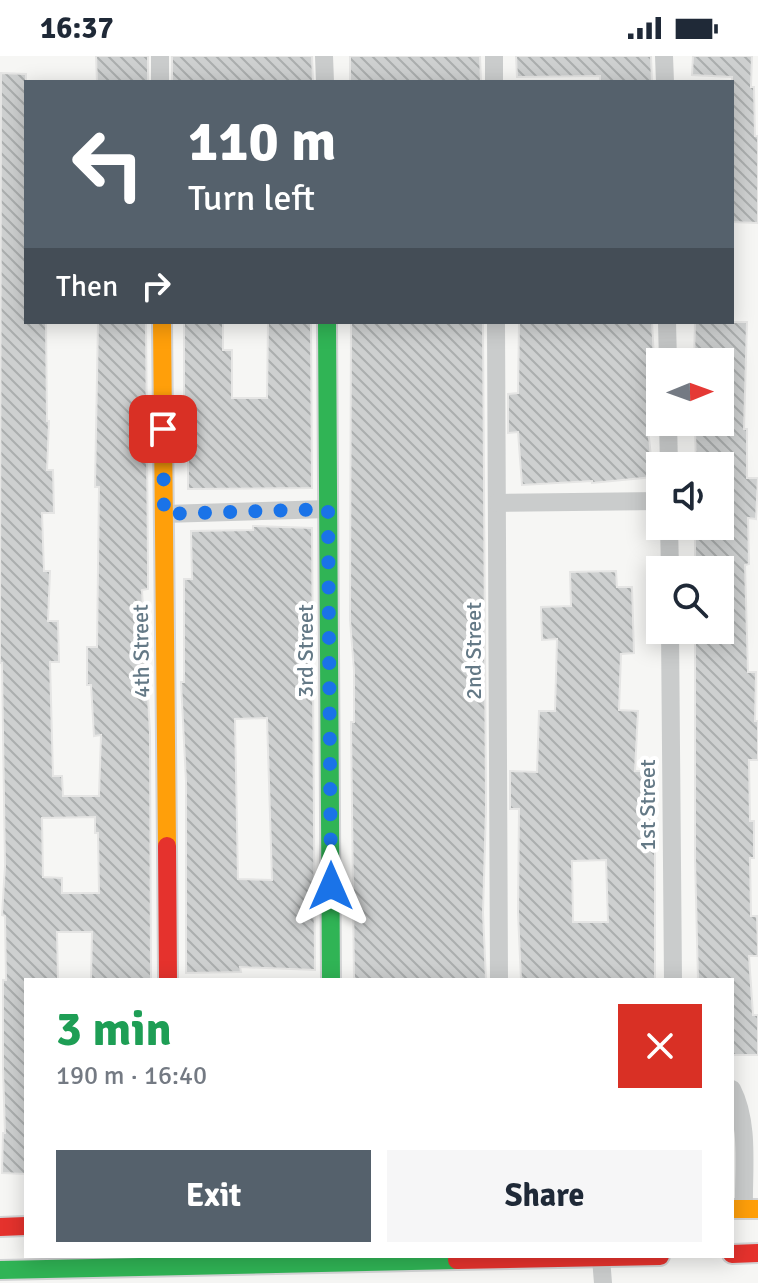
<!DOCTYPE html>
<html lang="en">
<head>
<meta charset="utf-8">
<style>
  :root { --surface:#fff; --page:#f6f6f7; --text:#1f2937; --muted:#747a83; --accent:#55616c }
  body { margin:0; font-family:Signika,sans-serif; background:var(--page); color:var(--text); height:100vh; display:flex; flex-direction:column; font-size:30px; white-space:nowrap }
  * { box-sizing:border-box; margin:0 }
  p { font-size:26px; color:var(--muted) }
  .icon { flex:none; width:44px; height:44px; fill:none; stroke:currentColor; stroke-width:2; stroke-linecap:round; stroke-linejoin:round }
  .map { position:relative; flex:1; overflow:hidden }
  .drawer { position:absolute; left:24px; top:922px; width:710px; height:280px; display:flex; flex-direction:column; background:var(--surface); border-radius:0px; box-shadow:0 4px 20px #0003 }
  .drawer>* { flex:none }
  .hud { position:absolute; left:24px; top:24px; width:710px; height:244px; border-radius:0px; box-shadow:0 4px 20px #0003; background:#55616c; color:#fff; overflow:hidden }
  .needle { width:52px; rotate:89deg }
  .fabs { position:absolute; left:646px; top:292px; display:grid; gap:16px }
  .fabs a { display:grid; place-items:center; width:88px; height:88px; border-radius:0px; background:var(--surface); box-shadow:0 4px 20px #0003; font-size:40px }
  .pin { position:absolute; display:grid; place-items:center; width:68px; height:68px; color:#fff; margin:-34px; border-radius:16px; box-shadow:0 4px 12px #0006 }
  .me { position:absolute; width:88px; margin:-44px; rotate:0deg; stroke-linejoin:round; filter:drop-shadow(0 0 6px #0008) }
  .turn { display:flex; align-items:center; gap:28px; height:168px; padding:0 32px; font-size:36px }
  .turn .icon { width:104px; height:104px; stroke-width:2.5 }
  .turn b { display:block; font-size:56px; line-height:68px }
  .then { display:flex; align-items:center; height:76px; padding:0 32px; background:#0003; gap:16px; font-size:30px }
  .round { display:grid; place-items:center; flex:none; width:84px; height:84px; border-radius:0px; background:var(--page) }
  .headline { display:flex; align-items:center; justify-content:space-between; height:136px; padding:0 32px }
  h1 { font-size:48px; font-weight:800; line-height:60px; color:#1e9e55 }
  .button { display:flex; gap:16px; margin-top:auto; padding:16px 32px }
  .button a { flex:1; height:92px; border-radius:0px; background:var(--accent); color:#fff; font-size:32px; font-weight:800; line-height:92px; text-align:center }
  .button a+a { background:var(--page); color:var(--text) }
  .status { display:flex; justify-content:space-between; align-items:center; height:56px; padding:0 40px; background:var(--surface); direction:ltr }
  .status svg { height:22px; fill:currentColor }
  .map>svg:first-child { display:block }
</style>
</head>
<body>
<div class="status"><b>16:37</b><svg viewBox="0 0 49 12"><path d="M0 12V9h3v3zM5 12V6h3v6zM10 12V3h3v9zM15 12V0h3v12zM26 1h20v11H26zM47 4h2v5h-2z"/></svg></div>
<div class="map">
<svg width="758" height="1227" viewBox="0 0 758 1227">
  <defs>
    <pattern id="building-back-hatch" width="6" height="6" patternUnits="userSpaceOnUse" patternTransform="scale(2)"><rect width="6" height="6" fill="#ced0d0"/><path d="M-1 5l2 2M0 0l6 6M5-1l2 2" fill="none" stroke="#abaeae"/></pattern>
  </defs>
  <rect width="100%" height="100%" fill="#f6f6f4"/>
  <g fill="url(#building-back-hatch)" stroke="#e5e5e4" stroke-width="2" fill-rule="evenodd">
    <polygon points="96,0 148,0 148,26 97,26"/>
    <polygon points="172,0 312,0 313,26 172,26"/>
    <polygon points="350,0 480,0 481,26 350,26"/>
    <polygon points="516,0 651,0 652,26 600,26 600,20 517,21"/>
    <polygon points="693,0 752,0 751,31 754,31 755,80 758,80 758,167 732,166 732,21 692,19"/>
    <path d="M 1,17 L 26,18 L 26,266 L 46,266 L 47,365 L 49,365 L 47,414 L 53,414 L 54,457 L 42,457 L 44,515 L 50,515 L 48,565 L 58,565 L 59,606 L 50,606 L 53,720 L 62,720 L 63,740 L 99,740 L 101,679 L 94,680 L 91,629 L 87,629 L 87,591 L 97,591 L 99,431 L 95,431 L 98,266 L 146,266 L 148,513 L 148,533 L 142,534 L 150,677 L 151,924 L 91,924 L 92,876 L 57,876 L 58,924 L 26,924 L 26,1118 L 2,1117 L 3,1077 L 5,1077 L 3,1013 L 3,924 L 6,924 L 5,860 L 2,859 L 5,810 L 2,607 L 0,607 L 0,597 ZM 95,761 L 95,777 L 98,777 L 99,837 L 62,837 L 62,822 L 43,821 L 42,762 Z"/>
    <polygon points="184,266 223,266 223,294 232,294 232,342 267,342 268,266 311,266 312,432 188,433 188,384 179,384 179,346 184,346"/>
    <polygon points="351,266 483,266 486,753 483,857 486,924 354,924 351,666 354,666 354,614 350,564"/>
    <polygon points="519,266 652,266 655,320 651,320 655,371 648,371 653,421 592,427 592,425 522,429 518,376 508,377 508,338 518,337"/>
    <polygon points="695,266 747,266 744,373 747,373 747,422 758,422 756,463 748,462 749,508 745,509 748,616 756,616 755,665 758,665 758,704 749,704 750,765 754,765 754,802 750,802 751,860 757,860 758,894 758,900 749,900 753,959 758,959 758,999 732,999 732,924 698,924 695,802 695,574 720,574 720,509 695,509 695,470 720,470 720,410 696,410 695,373 720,373 720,306 694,306"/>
    <path d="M 253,470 L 312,472 L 315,914 L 240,911 L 241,916 L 186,917 L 186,725 L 181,626 L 184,626 L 184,523 L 192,523 L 191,475 L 253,474 ZM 267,662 L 272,824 L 238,823 L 235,663 Z"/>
    <path d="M 616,515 L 617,531 L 632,531 L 634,597 L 621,598 L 619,654 L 638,655 L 635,715 L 655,715 L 655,924 L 521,924 L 518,857 L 519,753 L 510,753 L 510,715 L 537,716 L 539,655 L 555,655 L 557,583 L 542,584 L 541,551 L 571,550 L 570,516 ZM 606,804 L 608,866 L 573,866 L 572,805 Z"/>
  </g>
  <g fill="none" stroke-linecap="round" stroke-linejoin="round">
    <defs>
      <g id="fast">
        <polyline points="327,266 331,924"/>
        <polyline points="0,1214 457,1204"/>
      </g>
      <g id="slow">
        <polyline points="162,266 167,790"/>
        <polyline points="732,1153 758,1153"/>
      </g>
      <g id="jam">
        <polyline points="167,790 168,924"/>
        <polyline points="0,1171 26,1170"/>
        <polyline points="732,1198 758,1197"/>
        <polyline points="457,1204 660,1200"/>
      </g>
    </defs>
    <use href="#fast" stroke="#d3d4d5" stroke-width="22"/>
    <use href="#slow" stroke="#d3d4d5" stroke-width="22"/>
    <use href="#jam" stroke="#d3d4d5" stroke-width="22"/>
    <g stroke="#cacccc" stroke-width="18">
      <polyline points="160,0 160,26"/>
      <polyline points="324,0 325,26"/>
      <polyline points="494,0 494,26"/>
      <polyline points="664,0 665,26"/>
      <polyline points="496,266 499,924"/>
      <polyline points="667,266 668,306"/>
      <polyline points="668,366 669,410"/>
      <polyline points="497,447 660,445"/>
      <polyline points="164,458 328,453"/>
      <polyline points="669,470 670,514"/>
      <polyline points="670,574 673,924"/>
      <path d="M 732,1033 C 750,1068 743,1115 744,1153"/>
      <polyline points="601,1202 603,1227"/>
    </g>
    <use href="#fast" stroke="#30b455" stroke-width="18"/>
    <use href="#slow" stroke="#ff9f0a" stroke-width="18"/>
    <use href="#jam" stroke="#e5322d" stroke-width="18"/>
  </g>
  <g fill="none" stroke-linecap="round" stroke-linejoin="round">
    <polyline stroke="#1a73e8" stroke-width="14" stroke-dasharray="0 25.2" points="163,373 164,458 328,453 331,830"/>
  </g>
  <g text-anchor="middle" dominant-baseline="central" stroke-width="8" stroke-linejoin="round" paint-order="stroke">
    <g font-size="22" fill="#647986" stroke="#fff">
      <text transform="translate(141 595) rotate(-91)">4th Street</text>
      <text transform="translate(305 595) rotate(-90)">3rd Street</text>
      <text transform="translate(473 595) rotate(-90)">2nd Street</text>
      <text transform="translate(647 749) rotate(-90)">1st Street</text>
    </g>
  </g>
</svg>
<div class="fabs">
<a><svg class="needle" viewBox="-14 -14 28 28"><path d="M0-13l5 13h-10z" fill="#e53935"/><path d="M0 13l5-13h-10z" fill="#747a83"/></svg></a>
<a><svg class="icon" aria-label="sound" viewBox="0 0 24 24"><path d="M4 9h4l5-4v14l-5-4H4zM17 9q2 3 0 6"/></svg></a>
<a><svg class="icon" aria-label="search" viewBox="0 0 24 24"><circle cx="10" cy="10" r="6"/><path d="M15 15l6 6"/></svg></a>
</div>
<div class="pin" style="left:163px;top:373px;background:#d93025"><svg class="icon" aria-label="arrive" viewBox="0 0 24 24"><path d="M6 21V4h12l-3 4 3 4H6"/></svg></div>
<svg class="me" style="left:331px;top:830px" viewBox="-20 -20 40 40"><path d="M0-17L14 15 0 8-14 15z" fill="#1a73e8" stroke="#fff" stroke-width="4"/></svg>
<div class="hud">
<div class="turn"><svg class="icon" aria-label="left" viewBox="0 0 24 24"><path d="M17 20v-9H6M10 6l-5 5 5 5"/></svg><div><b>110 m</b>Turn left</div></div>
<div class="then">Then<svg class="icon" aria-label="right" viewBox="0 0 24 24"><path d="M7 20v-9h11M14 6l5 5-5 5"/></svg></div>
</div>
<section class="drawer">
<div class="headline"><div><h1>3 min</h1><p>190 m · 16:40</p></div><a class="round" style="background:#d93025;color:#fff"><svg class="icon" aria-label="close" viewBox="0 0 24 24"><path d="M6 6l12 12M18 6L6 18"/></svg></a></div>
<div class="button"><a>Exit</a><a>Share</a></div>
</section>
</div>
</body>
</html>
